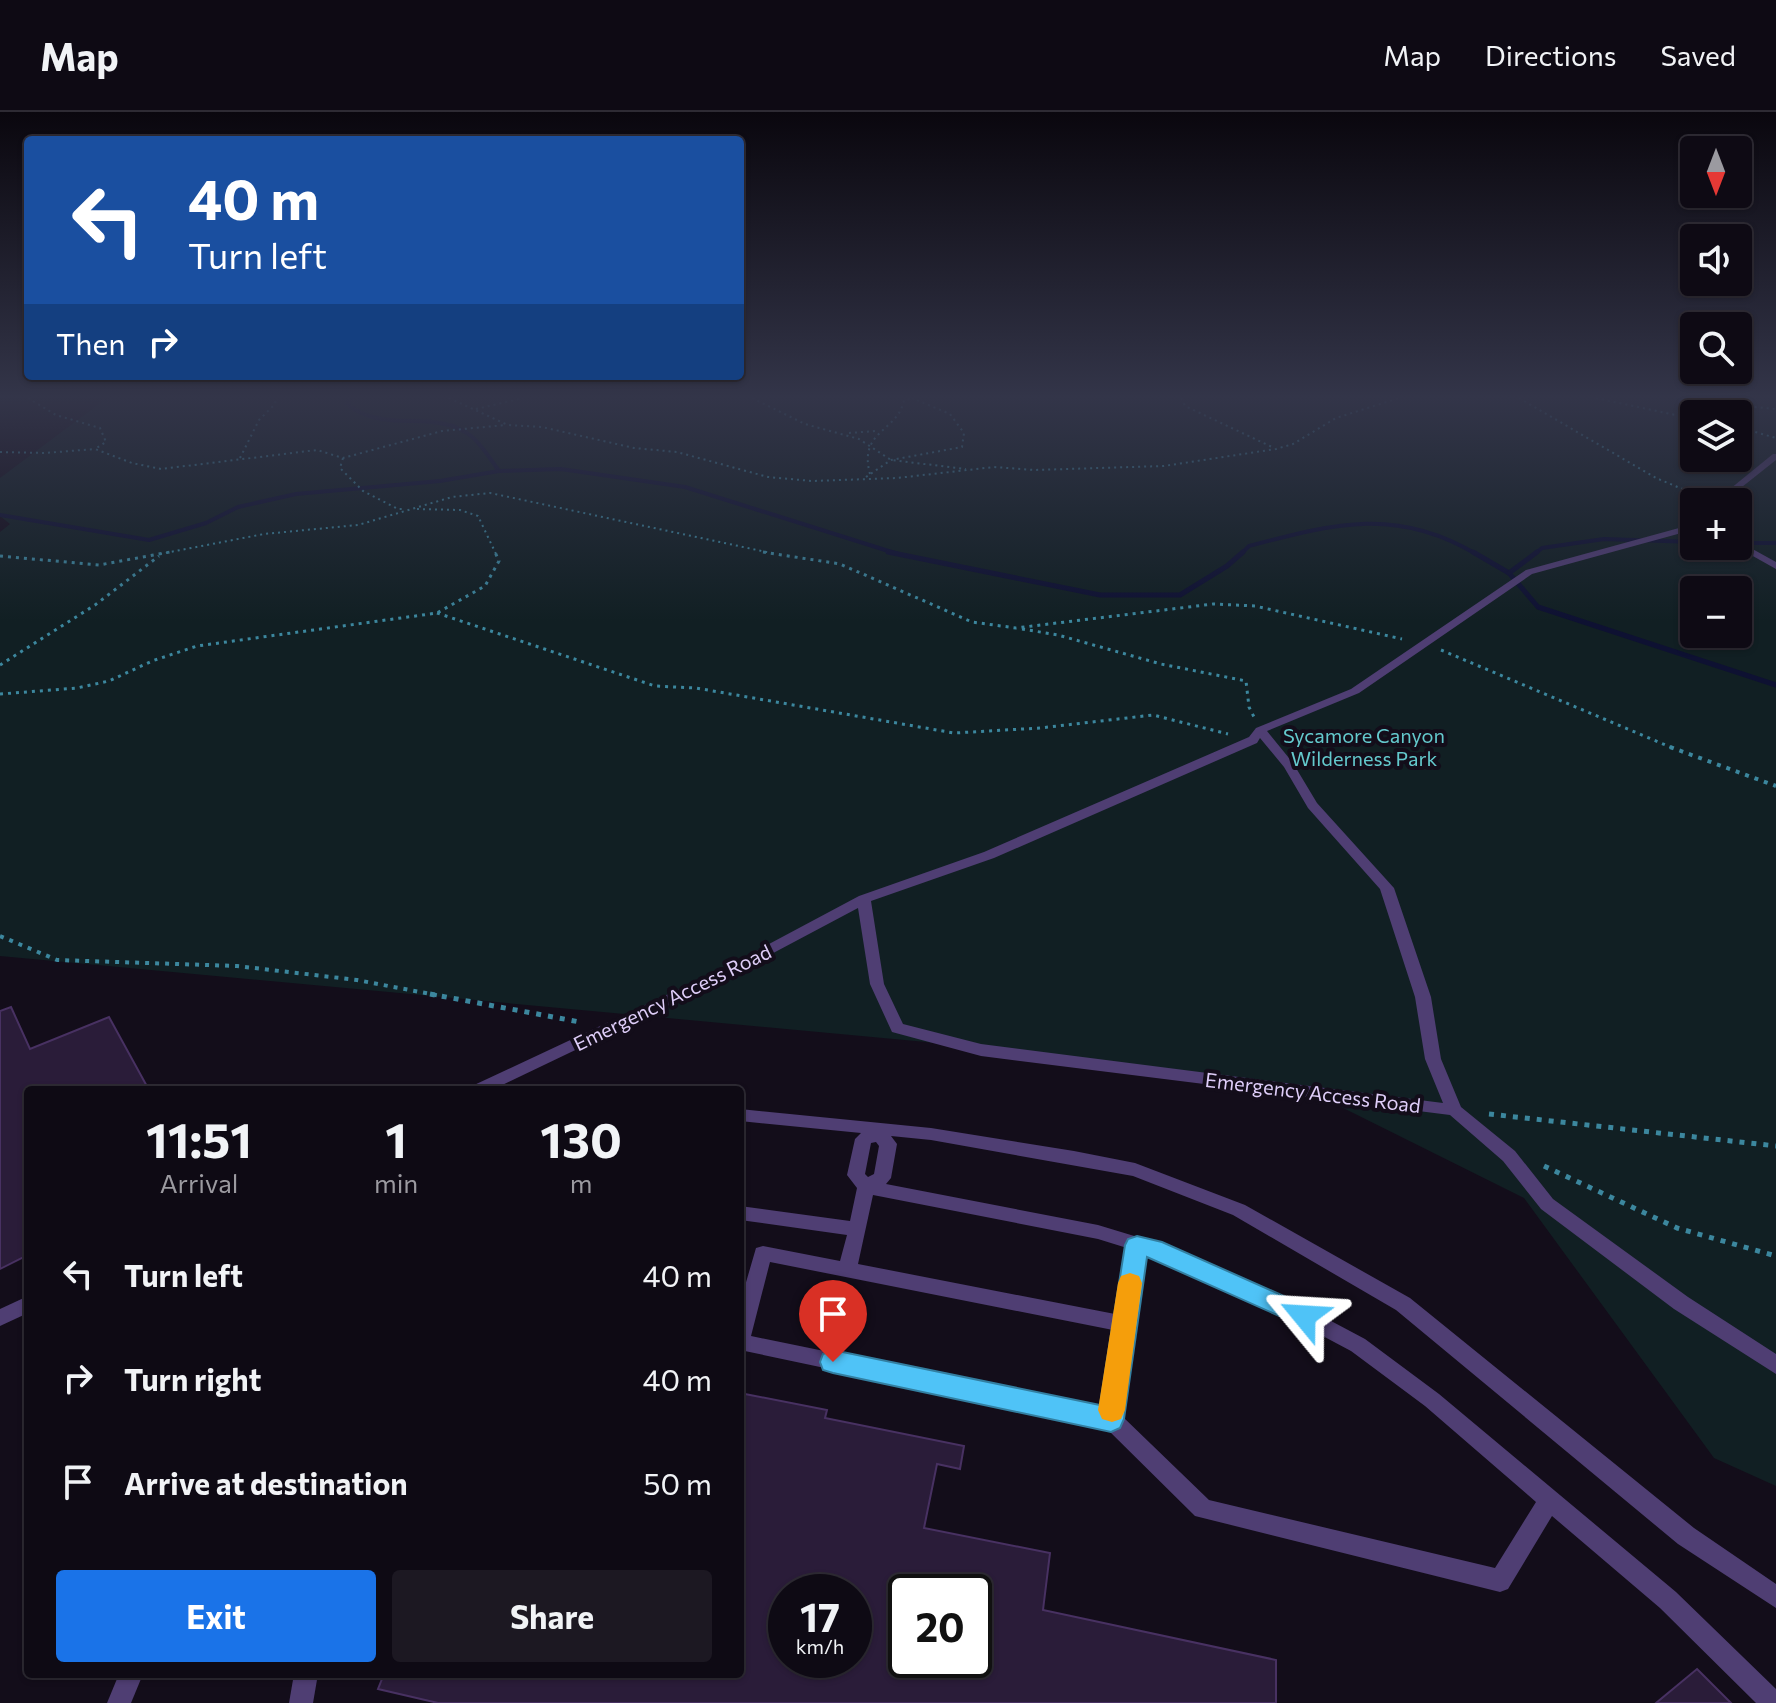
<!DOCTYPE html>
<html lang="en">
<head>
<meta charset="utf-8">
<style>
  :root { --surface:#0e0a14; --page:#1c1822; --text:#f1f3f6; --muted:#9b9aa0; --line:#2e2b34; --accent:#1a73e8 }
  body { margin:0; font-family:Commissioner,sans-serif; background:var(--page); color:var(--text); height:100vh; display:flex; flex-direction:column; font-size:30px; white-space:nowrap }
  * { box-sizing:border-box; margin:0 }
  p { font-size:26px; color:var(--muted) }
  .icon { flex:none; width:44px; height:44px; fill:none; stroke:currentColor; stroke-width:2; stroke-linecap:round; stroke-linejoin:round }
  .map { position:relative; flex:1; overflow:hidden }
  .sheet { position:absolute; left:24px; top:974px; width:720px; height:592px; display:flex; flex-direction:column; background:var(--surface); border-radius:8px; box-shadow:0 2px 6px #0004,0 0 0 2px var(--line) }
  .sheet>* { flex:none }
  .hud { position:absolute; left:24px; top:24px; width:720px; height:244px; border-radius:8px; box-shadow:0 2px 6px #0004,0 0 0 2px var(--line); background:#1a4fa0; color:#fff; overflow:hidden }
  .needle { width:52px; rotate:180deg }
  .tools { position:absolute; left:1680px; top:24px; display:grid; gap:16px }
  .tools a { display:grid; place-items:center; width:72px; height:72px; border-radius:8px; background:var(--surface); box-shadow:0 2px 6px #0004,0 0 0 2px var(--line); font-size:40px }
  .speed { position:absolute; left:768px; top:1462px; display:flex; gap:16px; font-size:40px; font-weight:700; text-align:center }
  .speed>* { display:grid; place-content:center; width:104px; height:104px; border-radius:50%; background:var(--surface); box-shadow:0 2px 6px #0004,0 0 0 2px var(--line); line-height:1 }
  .speed small { font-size:20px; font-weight:400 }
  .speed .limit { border:4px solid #111; border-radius:12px; background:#fff; color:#111 }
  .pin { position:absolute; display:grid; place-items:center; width:68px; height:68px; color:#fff; margin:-82px -34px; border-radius:50% 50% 50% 0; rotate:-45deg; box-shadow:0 0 8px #0007 }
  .pin .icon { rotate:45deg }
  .me { position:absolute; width:88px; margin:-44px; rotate:297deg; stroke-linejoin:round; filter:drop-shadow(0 0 6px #0008) }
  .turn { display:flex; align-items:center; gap:28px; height:168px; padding:0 32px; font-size:36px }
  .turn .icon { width:104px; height:104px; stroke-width:2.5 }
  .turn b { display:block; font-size:56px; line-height:68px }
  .then { display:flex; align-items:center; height:76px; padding:0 32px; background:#0003; gap:16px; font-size:30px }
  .eta { display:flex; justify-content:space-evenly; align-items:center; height:136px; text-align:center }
  .eta b { font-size:48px; font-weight:700; line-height:56px }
  .action { display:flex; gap:16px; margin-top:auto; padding:16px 32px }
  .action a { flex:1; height:92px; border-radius:8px; background:var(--accent); color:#fff; font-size:32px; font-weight:700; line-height:92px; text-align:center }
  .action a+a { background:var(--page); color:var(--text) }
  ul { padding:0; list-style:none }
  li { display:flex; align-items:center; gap:24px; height:104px; padding:0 32px }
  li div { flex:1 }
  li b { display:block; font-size:30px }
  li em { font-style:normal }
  header { display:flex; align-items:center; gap:48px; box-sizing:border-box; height:112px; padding:0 40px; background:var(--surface); border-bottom:2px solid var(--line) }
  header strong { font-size:38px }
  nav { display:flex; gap:44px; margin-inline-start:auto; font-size:28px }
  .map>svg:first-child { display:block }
</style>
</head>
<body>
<header>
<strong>Map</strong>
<nav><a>Map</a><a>Directions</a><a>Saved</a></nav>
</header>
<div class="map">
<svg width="1776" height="1591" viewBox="0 0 1776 1591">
  <rect width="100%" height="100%" fill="#130d1a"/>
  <path fill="#111f23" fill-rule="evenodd" d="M 107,286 L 1776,286 L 1776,1374 L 1714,1346 L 1524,1086 L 1309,979 L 926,930 L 0,844 L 0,420 L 10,412 L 0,404 L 0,366 ZM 1694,302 L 1738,302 L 1738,346 L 1694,346 ZM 1694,390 L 1738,390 L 1738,434 L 1694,434 ZM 1694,478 L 1738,478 L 1738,522 L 1694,522 Z"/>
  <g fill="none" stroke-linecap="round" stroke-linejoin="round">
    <g stroke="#0e1132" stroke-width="4">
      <path d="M 352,286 L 346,291 C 384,324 435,295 471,324 C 482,333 491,348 499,359 L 561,357 L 685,375 L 898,442"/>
      <polyline points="0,403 149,428 206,411 238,395 296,382 440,369 499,359"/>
      <polyline points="1738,431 1776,431"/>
      <path d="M 1241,442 L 1249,434 C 1333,412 1396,394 1476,442"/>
      <polyline points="1535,442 1542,436 1604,427 1694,430"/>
    </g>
    <g stroke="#0e1132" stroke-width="5">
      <polyline points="888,440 1100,483 1180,483 1227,454 1243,440"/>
      <polyline points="1473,440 1509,461 1538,495 1776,573"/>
      <polyline points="1509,461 1537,440"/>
    </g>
  </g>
  <g fill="#2a1c39" stroke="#483162" stroke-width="2" fill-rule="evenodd">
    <polygon points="11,895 30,937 109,905 149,978 28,978 28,1143 0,1157 0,899"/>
    <path d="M 740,1281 L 827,1298 L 825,1306 L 964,1334 L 960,1357 L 937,1352 L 924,1416 L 1050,1441 L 1043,1498 L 1276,1548 L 1276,1591 L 438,1591 L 378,1577 L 384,1562 L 740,1562 ZM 786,1480 L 854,1480 L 854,1548 L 786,1548 ZM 906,1480 L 974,1480 L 974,1548 L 906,1548 Z"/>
    <polygon points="1697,1557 1731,1591 1656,1591"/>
  </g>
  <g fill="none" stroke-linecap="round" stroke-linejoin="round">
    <g stroke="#3c879e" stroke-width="2" stroke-dasharray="2 4" stroke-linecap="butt">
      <polyline points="28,286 56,303 100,316 106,330 95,337 132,351 161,357 317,338 343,346 442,319 506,313"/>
      <polyline points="449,286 508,313 542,315 634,336 677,340 768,365 812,369 897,366 994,355 1034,358 1164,354 1276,337 1293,332 1336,306 1399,286"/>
      <polyline points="752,286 805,312 859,327 891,348 966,357"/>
      <polyline points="1181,286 1185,294 1272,335"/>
      <polyline points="1519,286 1656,366 1704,386"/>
      <polyline points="1596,286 1694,307"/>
      <polyline points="1686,286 1706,302"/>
      <polyline points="1689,289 1776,297"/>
      <polyline points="476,297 523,286"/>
      <polyline points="1738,315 1776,326"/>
      <polyline points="849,321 876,319"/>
      <polyline points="0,340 45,341 95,337"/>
      <polyline points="240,346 259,308 275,292 276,286"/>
      <polyline points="343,346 340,356 363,379 398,397 404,397"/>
      <path d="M 870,362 C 858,318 898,320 904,288 L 911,287"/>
      <polyline points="866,365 891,348 962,335 964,321 950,302 912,286"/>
      <polyline points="417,397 460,398 478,404 496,442"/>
      <polyline points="160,442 264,422 358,413 452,385 490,381 776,442"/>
    </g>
    <g stroke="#3c879e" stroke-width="3" stroke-dasharray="3 5" stroke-linecap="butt">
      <polyline points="763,440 840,452 972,510 1016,516 1213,492 1255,494 1402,527"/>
      <polyline points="0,444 99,453 170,440"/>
      <polyline points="437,501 655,574 696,576 954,621 1040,616 1153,603 1228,622"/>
      <polyline points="1022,517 1058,523 1161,552 1246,569 1249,595 1254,605"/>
      <polyline points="1441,538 1675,637"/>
      <polyline points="0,553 95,493 159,444"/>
      <polyline points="0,582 77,576 109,569 152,549 197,534 437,501 485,474 499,449 495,440"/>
    </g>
    <g stroke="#3c879e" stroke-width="4" stroke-dasharray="4 6" stroke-linecap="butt">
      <polyline points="1670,635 1776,674"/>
      <polyline points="0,824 57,848 237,854 357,868 441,884"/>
    </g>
    <g stroke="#3c879e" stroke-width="5" stroke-dasharray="5 7" stroke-linecap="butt">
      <polyline points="430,882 580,910"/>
      <polyline points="1489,1002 1776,1034"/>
      <polyline points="1544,1054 1677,1116 1776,1144"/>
    </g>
    <g fill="#4f3e73" fill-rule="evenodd">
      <polygon points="1773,342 1776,342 1776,348 1723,390 1714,390"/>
      <path d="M 1694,406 L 1694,413 L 1685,420 L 1532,462 L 1359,581 L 1267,619 L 1293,651 L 1317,691 L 1394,776 L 1431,885 L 1441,947 L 1461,995 L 1515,1039 L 1553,1087 L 1688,1185 L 1776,1242 L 1776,1262 L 1674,1197 L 1541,1097 L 1503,1049 L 1450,1003 L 981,944 L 892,920 L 870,872 L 858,796 L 734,862 L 492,978 L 470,978 L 472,974 L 724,856 L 859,784 L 984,740 L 1249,625 L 1256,616 L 1351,577 L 1526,458 L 1679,416 ZM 1260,626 L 1284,655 L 1308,696 L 1380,777 L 1415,885 L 1425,947 L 1443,991 L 981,932 L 903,912 L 884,872 L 871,789 L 994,746 L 1257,631 Z"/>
      <polygon points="1738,429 1776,450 1776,457 1735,434 1738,434"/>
      <path d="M 740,997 L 931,1016 L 1074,1039 L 1135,1051 L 1245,1093 L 1410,1186 L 1694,1416 L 1776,1472 L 1776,1496 L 1678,1432 L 1396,1198 L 1233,1103 L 1133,1064 L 931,1028 L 891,1024 L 897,1032 L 891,1066 L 886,1072 L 1098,1113 L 1154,1130 L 1284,1184 L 1365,1227 L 1439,1282 L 1676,1480 L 1776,1577 L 1776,1591 L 1756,1591 L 1660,1496 L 1552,1404 L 1508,1477 L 1500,1480 L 1195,1404 L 1105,1315 L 740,1238 L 740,1191 L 756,1136 L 763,1134 L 840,1149 L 847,1123 L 740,1108 L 740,1094 L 850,1109 L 857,1076 L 847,1063 L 855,1027 L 861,1021 L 740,1009 ZM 876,1030 L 879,1034 L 874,1062 L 868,1065 L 865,1062 L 871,1031 ZM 873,1083 L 1098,1127 L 1127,1136 L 1115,1202 L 858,1152 ZM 1145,1142 L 1270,1196 L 1351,1239 L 1425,1294 L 1536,1390 L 1495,1456 L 1209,1388 L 1122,1304 L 1133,1212 ZM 770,1150 L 1113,1218 L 1102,1296 L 751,1224 Z"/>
      <polygon points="28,1184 28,1201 0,1214 0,1197"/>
      <polygon points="119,1562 143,1562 131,1591 107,1591"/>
      <polygon points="294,1562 318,1562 313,1591 289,1591"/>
    </g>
  </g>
  <linearGradient id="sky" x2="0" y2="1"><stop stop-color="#0a070e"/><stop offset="0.56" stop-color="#333549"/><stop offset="1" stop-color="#333549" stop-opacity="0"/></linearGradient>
  <rect width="1776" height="509" fill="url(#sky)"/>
  <polygon fill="#4fc3f7" stroke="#337fa1" stroke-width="2" points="1137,1124 1162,1130 1313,1197 1317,1204 1313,1212 1304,1215 1147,1145 1124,1307 1120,1316 1111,1320 833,1261 823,1258 820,1250 823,1242 833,1238 1100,1293 1125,1133 1128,1127"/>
  <polygon fill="#f59e0b" points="1130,1161 1139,1164 1142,1171 1125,1298 1121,1307 1112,1310 1102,1307 1098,1298 1118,1171 1121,1164"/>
  <g text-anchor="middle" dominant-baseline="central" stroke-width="8" stroke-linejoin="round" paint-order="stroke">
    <g font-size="20" fill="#64c9cd" stroke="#130d1a">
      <text x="1364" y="623">Sycamore Canyon<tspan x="1364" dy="23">Wilderness Park</tspan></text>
    </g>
    <g font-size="20" fill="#decdf8" stroke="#130d1a">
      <text transform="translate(672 885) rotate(-26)">Emergency Access Road</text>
      <text transform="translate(1313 980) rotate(7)">Emergency Access Road</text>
    </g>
  </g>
</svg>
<div class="tools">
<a><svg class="needle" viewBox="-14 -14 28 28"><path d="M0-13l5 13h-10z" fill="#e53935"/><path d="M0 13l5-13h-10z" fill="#9b9aa0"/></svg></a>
<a><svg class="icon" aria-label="sound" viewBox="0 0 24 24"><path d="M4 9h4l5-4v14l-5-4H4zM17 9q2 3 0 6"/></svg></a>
<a><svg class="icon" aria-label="search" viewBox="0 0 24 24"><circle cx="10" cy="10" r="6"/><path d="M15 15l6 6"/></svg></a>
<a><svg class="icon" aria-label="layers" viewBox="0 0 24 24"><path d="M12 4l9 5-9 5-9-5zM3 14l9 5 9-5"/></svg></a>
<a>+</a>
<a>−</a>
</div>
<div class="speed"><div>17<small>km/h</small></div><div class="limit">20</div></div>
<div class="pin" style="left:833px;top:1250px;background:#d93025"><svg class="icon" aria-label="arrive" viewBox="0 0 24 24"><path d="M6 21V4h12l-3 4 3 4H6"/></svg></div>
<svg class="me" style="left:1304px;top:1204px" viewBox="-20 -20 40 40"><path d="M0-17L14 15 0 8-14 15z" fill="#4fc3f7" stroke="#fff" stroke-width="4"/></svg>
<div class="hud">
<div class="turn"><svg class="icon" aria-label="left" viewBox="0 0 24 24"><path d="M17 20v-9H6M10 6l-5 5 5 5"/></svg><div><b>40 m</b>Turn left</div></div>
<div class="then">Then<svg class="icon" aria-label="right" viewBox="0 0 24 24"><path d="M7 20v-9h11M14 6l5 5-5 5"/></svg></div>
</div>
<section class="sheet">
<div class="eta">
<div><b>11:51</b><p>Arrival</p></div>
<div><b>1</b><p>min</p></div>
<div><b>130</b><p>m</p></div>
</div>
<ul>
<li><svg class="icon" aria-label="left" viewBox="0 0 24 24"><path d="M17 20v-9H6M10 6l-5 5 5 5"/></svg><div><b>Turn left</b></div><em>40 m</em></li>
<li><svg class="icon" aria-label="right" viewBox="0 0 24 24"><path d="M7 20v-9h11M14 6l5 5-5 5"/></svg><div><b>Turn right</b></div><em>40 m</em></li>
<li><svg class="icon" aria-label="arrive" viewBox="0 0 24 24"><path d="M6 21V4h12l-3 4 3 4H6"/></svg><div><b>Arrive at destination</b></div><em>50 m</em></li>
</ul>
<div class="action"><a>Exit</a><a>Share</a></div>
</section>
</div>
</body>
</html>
